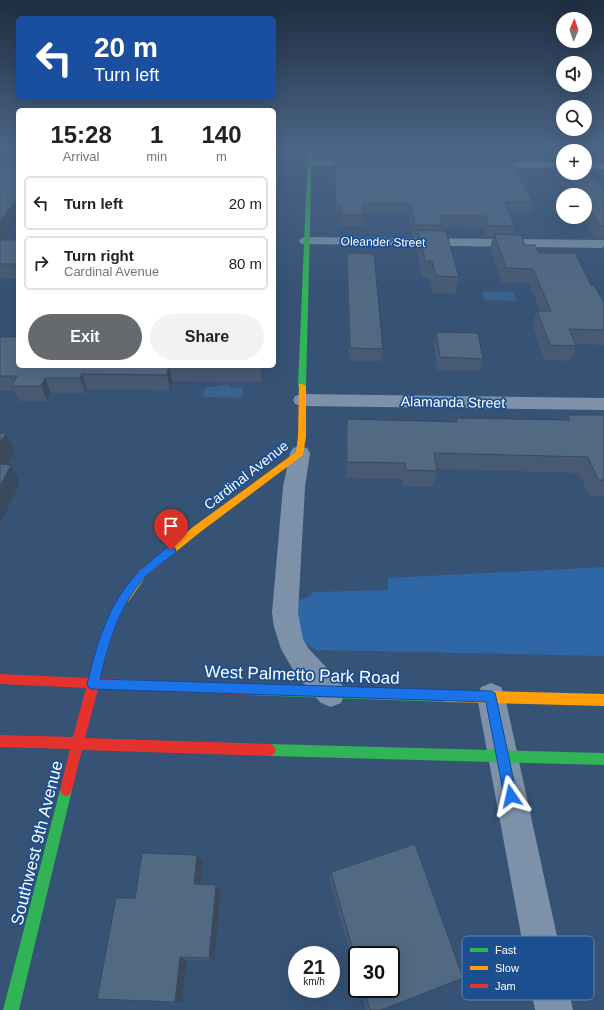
<!DOCTYPE html>
<html lang="en">
<head>
<meta charset="utf-8">
<style>
  :root { --surface:#fff; --page:#f2f2f2; --text:#222; --muted:#767676; --line:#e0e0e0; --accent:#666a6f }
  body { margin:0; font-family:Arial,sans-serif; background:var(--page); color:var(--text); height:100vh; display:flex; flex-direction:column; font-size:15px; white-space:nowrap }
  * { box-sizing:border-box; margin:0 }
  p { font-size:13px; color:var(--muted) }
  .icon { flex:none; width:22px; height:22px; fill:none; stroke:currentColor; stroke-width:2; stroke-linecap:round; stroke-linejoin:round }
  .map { position:relative; flex:1; overflow:hidden }
  .panel { position:absolute; left:16px; top:108px; width:260px; height:260px; display:flex; flex-direction:column; background:var(--surface); border-radius:6px; box-shadow:0 4px 16px #0002 }
  .panel>* { flex:none }
  .guide { position:absolute; left:16px; top:16px; width:260px; height:84px; border-radius:6px; box-shadow:0 4px 16px #0002; background:#1a4fa0; color:#fff; overflow:hidden }
  .needle { width:26px; rotate:2deg }
  .controls { position:absolute; left:556px; top:12px; display:grid; gap:8px }
  .controls a { display:grid; place-items:center; width:36px; height:36px; border-radius:50%; background:var(--surface); box-shadow:0 4px 16px #0002; font-size:20px }
  .speed { position:absolute; left:288px; top:946px; display:flex; gap:8px; font-size:20px; font-weight:700; text-align:center }
  .speed>* { display:grid; place-content:center; width:52px; height:52px; border-radius:50%; background:var(--surface); box-shadow:0 4px 16px #0002; line-height:1 }
  .speed small { font-size:10px; font-weight:400 }
  .speed .limit { border:2px solid #111; border-radius:6px; background:#fff; color:#111 }
  .pin { position:absolute; display:grid; place-items:center; width:34px; height:34px; color:#fff; margin:-41px -17px; border-radius:50% 50% 50% 0; rotate:-45deg; box-shadow:0 0 4px #0007 }
  .pin .icon { rotate:45deg }
  .me { position:absolute; width:44px; margin:-22px; rotate:349deg; stroke-linejoin:round; filter:drop-shadow(0 0 3px #0008) }
  .turn { display:flex; align-items:center; gap:14px; height:84px; padding:0 12px; font-size:18px }
  .turn .icon { width:52px; height:52px; stroke-width:2.5 }
  .turn b { display:block; font-size:28px; line-height:34px }
  .eta { display:flex; justify-content:space-evenly; align-items:center; height:68px; text-align:center }
  .eta b { font-size:24px; font-weight:700; line-height:28px }
  .action { display:flex; gap:8px; margin-top:auto; padding:8px 12px }
  .action a { flex:1; height:46px; border-radius:24px; background:var(--accent); color:#fff; font-size:16px; font-weight:700; line-height:46px; text-align:center }
  .action a+a { background:var(--page); color:var(--text) }
  ul { padding:0; list-style:none }
  li { display:flex; align-items:center; gap:12px; height:54px; margin:0 8px 6px; padding:0 4px; border:2px solid var(--line); border-radius:6px }
  li div { flex:1 }
  li b { display:block; font-size:15px }
  li em { font-style:normal }
  .map>svg:first-child { display:block }
</style>
</head>
<body>
<div class="map">
<svg width="604" height="1010" viewBox="0 0 604 1010">
  <rect width="100%" height="100%" fill="#365274"/>
  <path fill="#2f66a5" d="M 604,567 L 604,656 L 316,650 C 298,643 295,618 297,600 L 307,598 L 314,592 L 388,590 L 388,578 Z"/>
  <g fill="#3b618d">
    <polygon points="482,292 513,292 517,301 485,300"/>
    <polygon points="218,385 230,385 230,388 243,388 242,398 203,397 205,387 217,387"/>
  </g>
  <g fill="none" stroke-linecap="round" stroke-linejoin="round">
    <g fill="#7d92a8" fill-rule="evenodd">
      <polygon points="309,160 366,161 370,162 372,164 370,166 366,167 305,165 303,163 305,161"/>
      <polygon points="484,162 563,162 563,168 480,167 478,165 480,163"/>
      <polygon points="585,162 604,163 604,169 585,168"/>
      <polygon points="306,237 604,240 604,248 301,244 299,241 301,238"/>
      <polygon points="302,394 604,398 604,410 302,406 295,404 293,400 295,396"/>
      <polygon points="300,446 307,448 310,453 305,487 298,613 303,639 309,649 341,683 345,693 341,703 331,707 321,703 296,675 281,649 274,627 272,613 283,487 290,453 293,448"/>
      <polygon points="491,683 501,687 505,697 573,1010 535,1010 477,697 481,687"/>
    </g>
    <g fill="#30b455" fill-rule="evenodd">
      <polygon points="308,148 312,148 306,386 302,388 298,386"/>
      <polygon points="248,685 447,690 451,692 453,696 451,700 447,702 248,695 244,694 242,690 244,686"/>
      <polygon points="270,744 604,753 604,765 270,756 266,754 264,750 266,746"/>
      <polygon points="66,784 70,786 72,790 19,1010 3,1010 60,790 62,786"/>
    </g>
    <g fill="#ff9f0a" fill-rule="evenodd">
      <polygon points="299,384 302,384 306,386 306,437 303,455 199,533 146,576 128,602 124,603 120,602 119,599 120,596 140,570 193,527 296,452 298,437"/>
      <polygon points="447,690 604,694 604,706 447,702 443,700 441,696 443,692"/>
    </g>
    <polygon fill="#e5322d" fill-rule="evenodd" points="124,595 128,596 129,599 116,623 100,678 248,685 252,686 254,690 252,694 248,695 98,689 85,738 270,744 274,746 276,750 274,754 270,756 82,750 72,790 70,794 66,796 62,794 60,790 70,749 0,747 0,735 73,737 86,688 0,684 0,674 89,678 106,621 120,596"/>
  </g>
  <g fill="#475a72">
    <polygon points="334,148 533,148 531,150 505,149 503,158 533,202 530,213 510,213 515,226 513,234 525,245 591,285 604,302 604,345 575,344 576,346 570,361 544,360 532,325 537,311 540,311 529,283 502,283 490,248 493,237 486,237 483,228 442,227 441,231 459,277 455,294 432,293 429,278 422,278 416,247 417,237 413,237 409,215 364,215 363,226 340,226 339,215 336,215 334,174 334,164 335,164 335,159"/>
    <polygon points="539,148 604,148 604,155 585,155 585,151 563,151 563,173 585,173 604,192 604,239 595,238 582,217 585,217 585,195 568,195 552,169 555,161 547,160"/>
    <polygon points="18,154 18,218 1,240 18,240 18,279 0,278 0,173"/>
    <polygon points="604,245 604,252 602,249"/>
    <polygon points="347,253 383,349 381,361 349,361 346,265"/>
    <polygon points="436,332 483,359 480,371 437,370 434,345"/>
    <polygon points="0,337 18,366 263,366 262,382 172,381 170,390 87,389 86,393 51,393 47,401 19,401 14,391 0,391"/>
    <polygon points="568,415 604,415 604,496 589,496 579,473 436,469 437,471 433,487 403,486 402,479 346,478 345,435 347,419 455,422 456,418 566,420"/>
    <polygon points="415,844 463,978 381,1010 366,1010 360,989 391,989 391,955 357,955 357,978 329,879 331,872"/>
    <polygon points="203,862 201,884 216,885 221,891 214,961 187,960 182,1002 135,898"/>
  </g>
  <g fill="#394a5c">
    <polygon points="279,148 282,148 275,183 275,170"/>
    <polygon points="279,170 280,183 275,228 274,236 274,219"/>
    <polygon points="18,198 18,218 0,242 0,221"/>
    <polygon points="169,366 172,381 170,390 167,375"/>
    <polygon points="261,366 263,366 262,382 261,367"/>
    <polygon points="82,374 87,389 86,393 80,378"/>
    <polygon points="45,378 51,393 47,401 41,386"/>
    <polygon points="6,433 15,451 0,479 0,443"/>
    <polygon points="11,465 20,482 0,524 0,486"/>
    <polygon points="197,855 203,862 200,890 194,884"/>
    <polygon points="216,885 221,891 214,961 209,958"/>
    <polygon points="180,957 187,960 182,1002 175,1002"/>
  </g>
  <g fill="#526984" stroke="#394a5c">
    <polygon points="274,148 279,148 275,170 279,170 274,219"/>
    <polygon points="550,148 573,148 575,151 568,151 568,149"/>
    <polygon points="18,154 18,198 0,221 0,173"/>
    <polygon points="335,156 510,158 533,202 505,202 515,226 489,226 486,216 440,216 442,225 415,225 410,204 363,204 364,215 341,215 340,204 336,203 334,164 336,164"/>
    <polygon points="563,157 563,169 556,158"/>
    <polygon points="585,165 604,192 604,226 600,226 585,202 585,195 580,195 566,173 585,173"/>
    <polygon points="418,230 446,231 459,277 436,276 432,261 425,261"/>
    <polygon points="494,234 521,235 525,245 535,245 539,253 575,253 591,285 594,285 604,302 604,330 569,329 576,346 550,345 537,311 551,311 533,269 506,268"/>
    <rect x="0" y="240" width="18" height="24"/>
    <polygon points="347,253 374,254 383,349 350,348"/>
    <polygon points="436,332 478,333 483,359 440,357"/>
    <polygon points="0,337 18,337 18,366 261,366 261,367 169,366 167,375 82,374 80,378 45,378 41,386 11,386 17,376 0,376"/>
    <polygon points="568,415 604,415 604,480 598,480 588,457 434,453 437,471 406,470 405,463 347,462 347,419 457,422 456,418 570,420"/>
    <polygon points="0,433 6,433 0,443"/>
    <polygon points="0,464 11,465 0,486"/>
    <polygon points="415,844 463,978 381,1010 370,1010 364,989 391,989 391,955 357,955 357,965 331,872"/>
    <polygon points="142,853 197,855 194,884 216,885 209,958 180,957 175,1002 97,999 116,898 135,898"/>
  </g>
  <linearGradient id="sky" x2="0" y2="1"><stop stop-color="#1e2d40"/><stop offset="0.51" stop-color="#4c6688"/><stop offset="1" stop-color="#4c6688" stop-opacity="0"/></linearGradient>
  <rect width="604" height="290" fill="url(#sky)"/>
  <path fill="#1a73e8" stroke="#114b97" d="M 171,546 L 175,548 L 176,550 L 175,553 C 165,561 154,568 146,576 C 119,605 109,641 100,679 L 491,691 L 495,693 L 496,697 L 517,796 L 515,801 L 511,803 L 506,801 L 504,796 L 486,702 L 93,689 L 89,688 L 87,684 C 99,636 111,593 151,561 C 157,556 164,549 171,546 Z"/>
  <g text-anchor="middle" dominant-baseline="central" stroke-width="3.5" stroke-linejoin="round" paint-order="stroke">
    <g font-size="12" fill="#fff" stroke="#1b4f8f">
      <text transform="translate(383 242) rotate(1)">Oleander Street</text>
    </g>
    <g font-size="14" fill="#fff" stroke="#1b4f8f">
      <text transform="translate(453 402) rotate(1)">Alamanda Street</text>
      <text transform="translate(246 475) rotate(-38)">Cardinal Avenue</text>
    </g>
    <g font-size="17" fill="#fff" stroke="#1b4f8f">
      <text transform="translate(302 675) rotate(2)">West Palmetto Park Road</text>
      <text transform="translate(37 843) rotate(-76)">Southwest 9th Avenue</text>
    </g>
  </g>
  <rect x="462" y="936" width="132" height="64" rx="6" fill="#1b4f8f" stroke="#5f84b1" stroke-width="1"/>
  <rect x="470" y="948" width="18" height="4" fill="#30b455"/>
  <rect x="470" y="966" width="18" height="4" fill="#ff9f0a"/>
  <rect x="470" y="984" width="18" height="4" fill="#e5322d"/>
  <g font-size="11" fill="#fff">
    <text x="495" y="954">Fast</text>
    <text x="495" y="972">Slow</text>
    <text x="495" y="990">Jam</text>
  </g>
</svg>
<div class="controls">
<a><svg class="needle" viewBox="-14 -14 28 28"><path d="M0-13l5 13h-10z" fill="#e53935"/><path d="M0 13l5-13h-10z" fill="#767676"/></svg></a>
<a><svg class="icon" aria-label="sound" viewBox="0 0 24 24"><path d="M4 9h4l5-4v14l-5-4H4zM17 9q2 3 0 6"/></svg></a>
<a><svg class="icon" aria-label="search" viewBox="0 0 24 24"><circle cx="10" cy="10" r="6"/><path d="M15 15l6 6"/></svg></a>
<a>+</a>
<a>−</a>
</div>
<div class="speed"><div>21<small>km/h</small></div><div class="limit">30</div></div>
<div class="pin" style="left:171px;top:550px;background:#d93025"><svg class="icon" aria-label="arrive" viewBox="0 0 24 24"><path d="M6 21V4h12l-3 4 3 4H6"/></svg></div>
<svg class="me" style="left:511px;top:796px" viewBox="-20 -20 40 40"><path d="M0-17L14 15 0 8-14 15z" fill="#1a73e8" stroke="#fff" stroke-width="4"/></svg>
<div class="guide">
<div class="turn"><svg class="icon" aria-label="left" viewBox="0 0 24 24"><path d="M17 20v-9H6M10 6l-5 5 5 5"/></svg><div><b>20 m</b>Turn left</div></div>
</div>
<section class="panel">
<div class="eta">
<div><b>15:28</b><p>Arrival</p></div>
<div><b>1</b><p>min</p></div>
<div><b>140</b><p>m</p></div>
</div>
<ul>
<li><svg class="icon" aria-label="left" viewBox="0 0 24 24"><path d="M17 20v-9H6M10 6l-5 5 5 5"/></svg><div><b>Turn left</b></div><em>20 m</em></li>
<li><svg class="icon" aria-label="right" viewBox="0 0 24 24"><path d="M7 20v-9h11M14 6l5 5-5 5"/></svg><div><b>Turn right</b><p>Cardinal Avenue</p></div><em>80 m</em></li>
</ul>
<div class="action"><a>Exit</a><a>Share</a></div>
</section>
</div>
</body>
</html>
